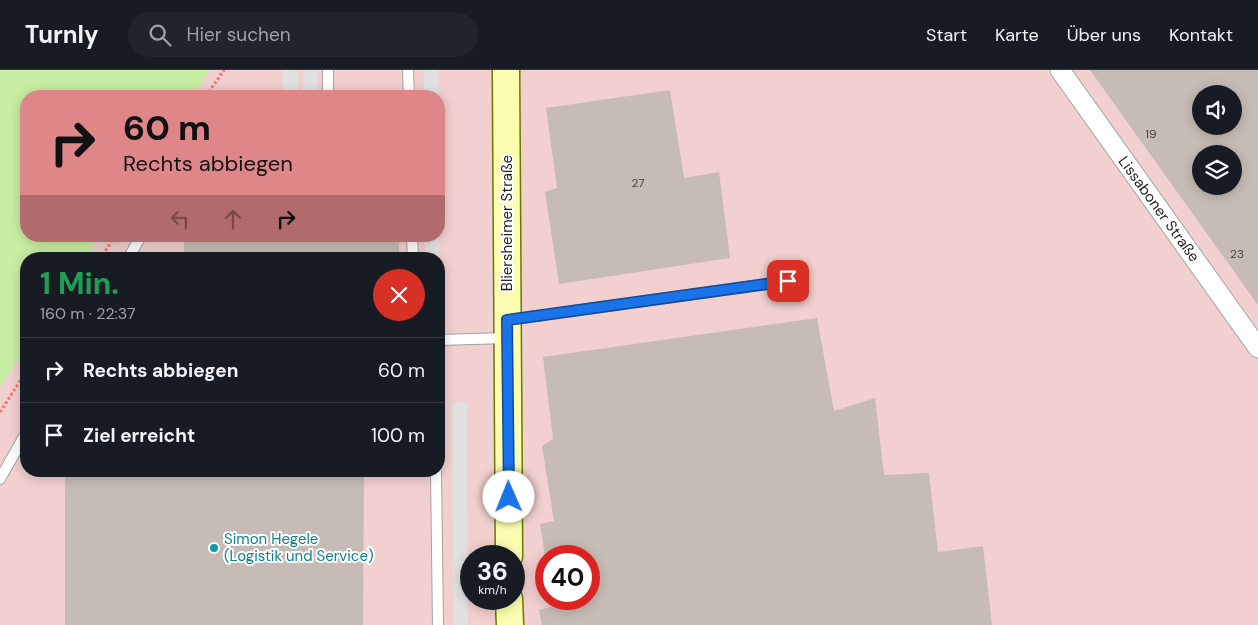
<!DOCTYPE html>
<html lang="de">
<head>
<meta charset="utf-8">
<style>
  :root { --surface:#171b24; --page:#20242c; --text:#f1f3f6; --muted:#9ea1a6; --line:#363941 }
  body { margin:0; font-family:"DM Sans",sans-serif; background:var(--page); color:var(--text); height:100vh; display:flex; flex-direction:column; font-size:19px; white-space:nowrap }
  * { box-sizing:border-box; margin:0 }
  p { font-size:16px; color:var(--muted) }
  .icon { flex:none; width:28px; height:28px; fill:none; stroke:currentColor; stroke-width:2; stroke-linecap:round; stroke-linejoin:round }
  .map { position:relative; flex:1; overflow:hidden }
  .side { position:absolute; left:20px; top:182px; width:425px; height:225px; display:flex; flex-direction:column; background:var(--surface); border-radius:20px; box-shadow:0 2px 12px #0003 }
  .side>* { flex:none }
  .banner { position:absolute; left:20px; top:20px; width:425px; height:152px; border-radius:20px; box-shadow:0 2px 12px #0003; background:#df8688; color:#111; overflow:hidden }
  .controls { position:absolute; left:1192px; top:15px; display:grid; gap:10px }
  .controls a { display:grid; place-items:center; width:50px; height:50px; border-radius:50%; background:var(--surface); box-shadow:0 2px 12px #0003; font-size:25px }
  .speed { position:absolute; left:460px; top:475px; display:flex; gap:10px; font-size:25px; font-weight:700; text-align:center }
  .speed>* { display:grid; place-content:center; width:65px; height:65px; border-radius:50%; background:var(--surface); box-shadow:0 2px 12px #0003; line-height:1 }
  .speed small { font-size:12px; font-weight:400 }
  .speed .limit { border:8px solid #d22; background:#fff; color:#111 }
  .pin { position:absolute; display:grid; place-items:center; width:42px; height:42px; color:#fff; margin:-21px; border-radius:10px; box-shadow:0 2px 8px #0006 }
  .me { position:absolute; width:55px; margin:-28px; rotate:359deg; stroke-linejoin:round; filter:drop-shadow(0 0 4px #0008) }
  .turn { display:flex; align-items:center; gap:18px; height:105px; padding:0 20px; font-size:22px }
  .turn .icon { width:65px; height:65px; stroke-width:2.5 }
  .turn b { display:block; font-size:35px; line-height:42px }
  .lanes { display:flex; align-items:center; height:48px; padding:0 20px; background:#0003; justify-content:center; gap:25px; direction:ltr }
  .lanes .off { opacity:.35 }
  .round { display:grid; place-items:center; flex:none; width:52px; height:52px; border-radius:26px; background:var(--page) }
  .headline { display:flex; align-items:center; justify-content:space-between; height:85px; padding:0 20px }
  h1 { font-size:30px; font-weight:700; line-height:38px; color:#1e9e55 }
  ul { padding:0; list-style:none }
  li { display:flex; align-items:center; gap:15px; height:65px; padding:0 20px; border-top:1px solid var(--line) }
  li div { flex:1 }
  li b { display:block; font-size:19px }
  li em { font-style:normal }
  header { display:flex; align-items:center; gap:30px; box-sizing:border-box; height:70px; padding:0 25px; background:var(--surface); border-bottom:1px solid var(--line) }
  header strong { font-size:24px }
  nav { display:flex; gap:28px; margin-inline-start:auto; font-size:18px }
  .search { width:350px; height:45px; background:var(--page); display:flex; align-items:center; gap:12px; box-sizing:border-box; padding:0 18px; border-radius:28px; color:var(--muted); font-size:19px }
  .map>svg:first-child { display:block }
</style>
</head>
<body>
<header>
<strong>Turnly</strong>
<div class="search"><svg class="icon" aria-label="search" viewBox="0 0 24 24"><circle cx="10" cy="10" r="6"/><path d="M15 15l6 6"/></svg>Hier suchen</div>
<nav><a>Start</a><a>Karte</a><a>Über uns</a><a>Kontakt</a></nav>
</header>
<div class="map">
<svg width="1258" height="555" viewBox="0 0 1258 555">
  <rect width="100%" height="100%" fill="#efeae2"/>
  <path fill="#f1d0cf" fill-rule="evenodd" d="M 210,0 L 1258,0 L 1258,555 L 0,555 L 0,317 L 26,277 L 26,401 L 439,401 L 439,189 L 85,189 L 100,166 L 439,166 L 439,26 L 193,26 ZM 1201,24 L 1234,24 L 1234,56 L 1201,56 ZM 1201,84 L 1234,84 L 1234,116 L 1201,116 ZM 471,486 L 514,486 L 514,529 L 471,529 ZM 546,486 L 589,486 L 589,529 L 546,529 Z"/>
  <polygon fill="#c8eea3" points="0,0 210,0 193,26 26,26 26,166 100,166 85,189 26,189 26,277 0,317"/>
  <g fill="#e1e1e1">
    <rect x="283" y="0" width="15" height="21"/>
    <polygon points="303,0 318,0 318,22 303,21"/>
    <polygon points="424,0 438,0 439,26 424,26"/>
    <polygon points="439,158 439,238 439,189 425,189 425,166 439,166"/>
    <polygon points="467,332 468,555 453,555 452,333"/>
  </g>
  <g fill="#c7bcb5" fill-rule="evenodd">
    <path d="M 1090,0 L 1258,0 L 1258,235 ZM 1201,24 L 1234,24 L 1234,56 L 1201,56 ZM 1201,84 L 1234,84 L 1234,116 L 1201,116 Z"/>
    <polygon points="670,20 684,108 719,102 730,188 559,214 545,122 557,118 546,38"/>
    <rect x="184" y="166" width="215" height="23"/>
    <polygon points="817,248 834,341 875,328 884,405 929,403 938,482 983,476 992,555 542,555 539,540 553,536 552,529 589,529 589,486 545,486 540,454 554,451 542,376 553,369 543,287"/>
    <polygon points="65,401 364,401 363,555 65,555"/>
  </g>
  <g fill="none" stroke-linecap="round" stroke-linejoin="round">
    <defs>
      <g id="lane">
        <polyline points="328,0 328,26"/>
        <polyline points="408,0 409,26"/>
        <polyline points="412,166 413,189"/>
        <polyline points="128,189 141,166"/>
        <polyline points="508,250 788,211"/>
        <polyline points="439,270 506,268"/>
        <polyline points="436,401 438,555"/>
        <polyline points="0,409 26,363"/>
      </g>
      <polyline id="street" points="1060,0 1258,278"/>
      <g id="secondary">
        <polyline points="506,0 509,486"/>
        <polyline points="509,529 510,555"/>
      </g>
    </defs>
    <use href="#lane" stroke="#a4a4a4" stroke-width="12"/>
    <use href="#street" stroke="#a4a4a4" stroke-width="21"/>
    <use href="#secondary" stroke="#6c7700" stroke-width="29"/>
    <g stroke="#ff7162" stroke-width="3" stroke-dasharray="2.5 2.5" stroke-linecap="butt">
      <polyline points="206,26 224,0"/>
      <polyline points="100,189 115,166"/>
      <polyline points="0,342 26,302"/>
    </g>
    <use href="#lane" stroke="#fff" stroke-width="10"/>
    <use href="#street" stroke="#fff" stroke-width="19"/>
    <use href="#secondary" stroke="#fbfeb0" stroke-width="26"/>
  </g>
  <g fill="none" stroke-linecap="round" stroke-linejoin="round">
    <defs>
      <polyline id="route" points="509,427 507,250 788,211"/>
    </defs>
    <use href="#route" stroke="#114b97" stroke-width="12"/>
    <use href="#route" stroke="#1a73e8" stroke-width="9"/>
  </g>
  <circle fill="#0f9aa8" stroke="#fff" stroke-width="2" cx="214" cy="478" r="5"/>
  <g text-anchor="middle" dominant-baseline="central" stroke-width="4" stroke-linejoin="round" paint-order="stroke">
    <g font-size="12" fill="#484543">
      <text x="1151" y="64">19</text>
      <text x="638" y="113">27</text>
      <text x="1237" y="184">23</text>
    </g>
    <g font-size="15" fill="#1d1d1d" stroke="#fff">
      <text transform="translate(1159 139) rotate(54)">Lissaboner Straße</text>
      <text transform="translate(507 153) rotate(-90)">Bliersheimer Straße</text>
    </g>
    <g font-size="15" fill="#0d838f" stroke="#fff" text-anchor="start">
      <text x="224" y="469">Simon Hegele<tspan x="224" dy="17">(Logistik und Service)</tspan></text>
    </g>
  </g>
</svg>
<div class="controls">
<a><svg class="icon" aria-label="sound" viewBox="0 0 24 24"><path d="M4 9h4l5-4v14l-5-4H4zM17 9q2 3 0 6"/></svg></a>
<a><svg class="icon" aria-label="layers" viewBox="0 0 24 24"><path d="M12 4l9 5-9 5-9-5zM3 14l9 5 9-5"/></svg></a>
</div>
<div class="speed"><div>36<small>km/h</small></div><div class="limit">40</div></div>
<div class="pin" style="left:788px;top:211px;background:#d93025"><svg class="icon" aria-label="arrive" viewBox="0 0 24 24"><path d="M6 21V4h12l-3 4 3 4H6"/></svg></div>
<svg class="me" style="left:509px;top:427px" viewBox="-20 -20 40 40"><circle r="19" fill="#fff"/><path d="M0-13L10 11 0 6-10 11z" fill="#1a73e8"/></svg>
<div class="banner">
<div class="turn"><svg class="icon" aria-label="right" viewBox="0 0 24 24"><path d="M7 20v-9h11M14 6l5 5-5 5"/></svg><div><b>60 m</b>Rechts abbiegen</div></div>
<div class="lanes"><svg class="icon off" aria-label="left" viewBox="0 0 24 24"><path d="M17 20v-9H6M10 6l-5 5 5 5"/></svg><svg class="icon off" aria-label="ahead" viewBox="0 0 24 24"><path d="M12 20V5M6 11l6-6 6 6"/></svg><svg class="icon" aria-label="right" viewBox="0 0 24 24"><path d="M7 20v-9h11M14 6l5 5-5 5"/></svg></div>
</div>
<section class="side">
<div class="headline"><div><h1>1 Min.</h1><p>160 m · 22:37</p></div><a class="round" style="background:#d93025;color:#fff"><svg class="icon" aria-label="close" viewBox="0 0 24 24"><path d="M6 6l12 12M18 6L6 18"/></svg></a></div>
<ul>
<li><svg class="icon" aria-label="right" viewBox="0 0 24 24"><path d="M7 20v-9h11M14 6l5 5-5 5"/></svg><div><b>Rechts abbiegen</b></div><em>60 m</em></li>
<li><svg class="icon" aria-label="arrive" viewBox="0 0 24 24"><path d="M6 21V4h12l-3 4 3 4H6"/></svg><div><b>Ziel erreicht</b></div><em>100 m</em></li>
</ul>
</section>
</div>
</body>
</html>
